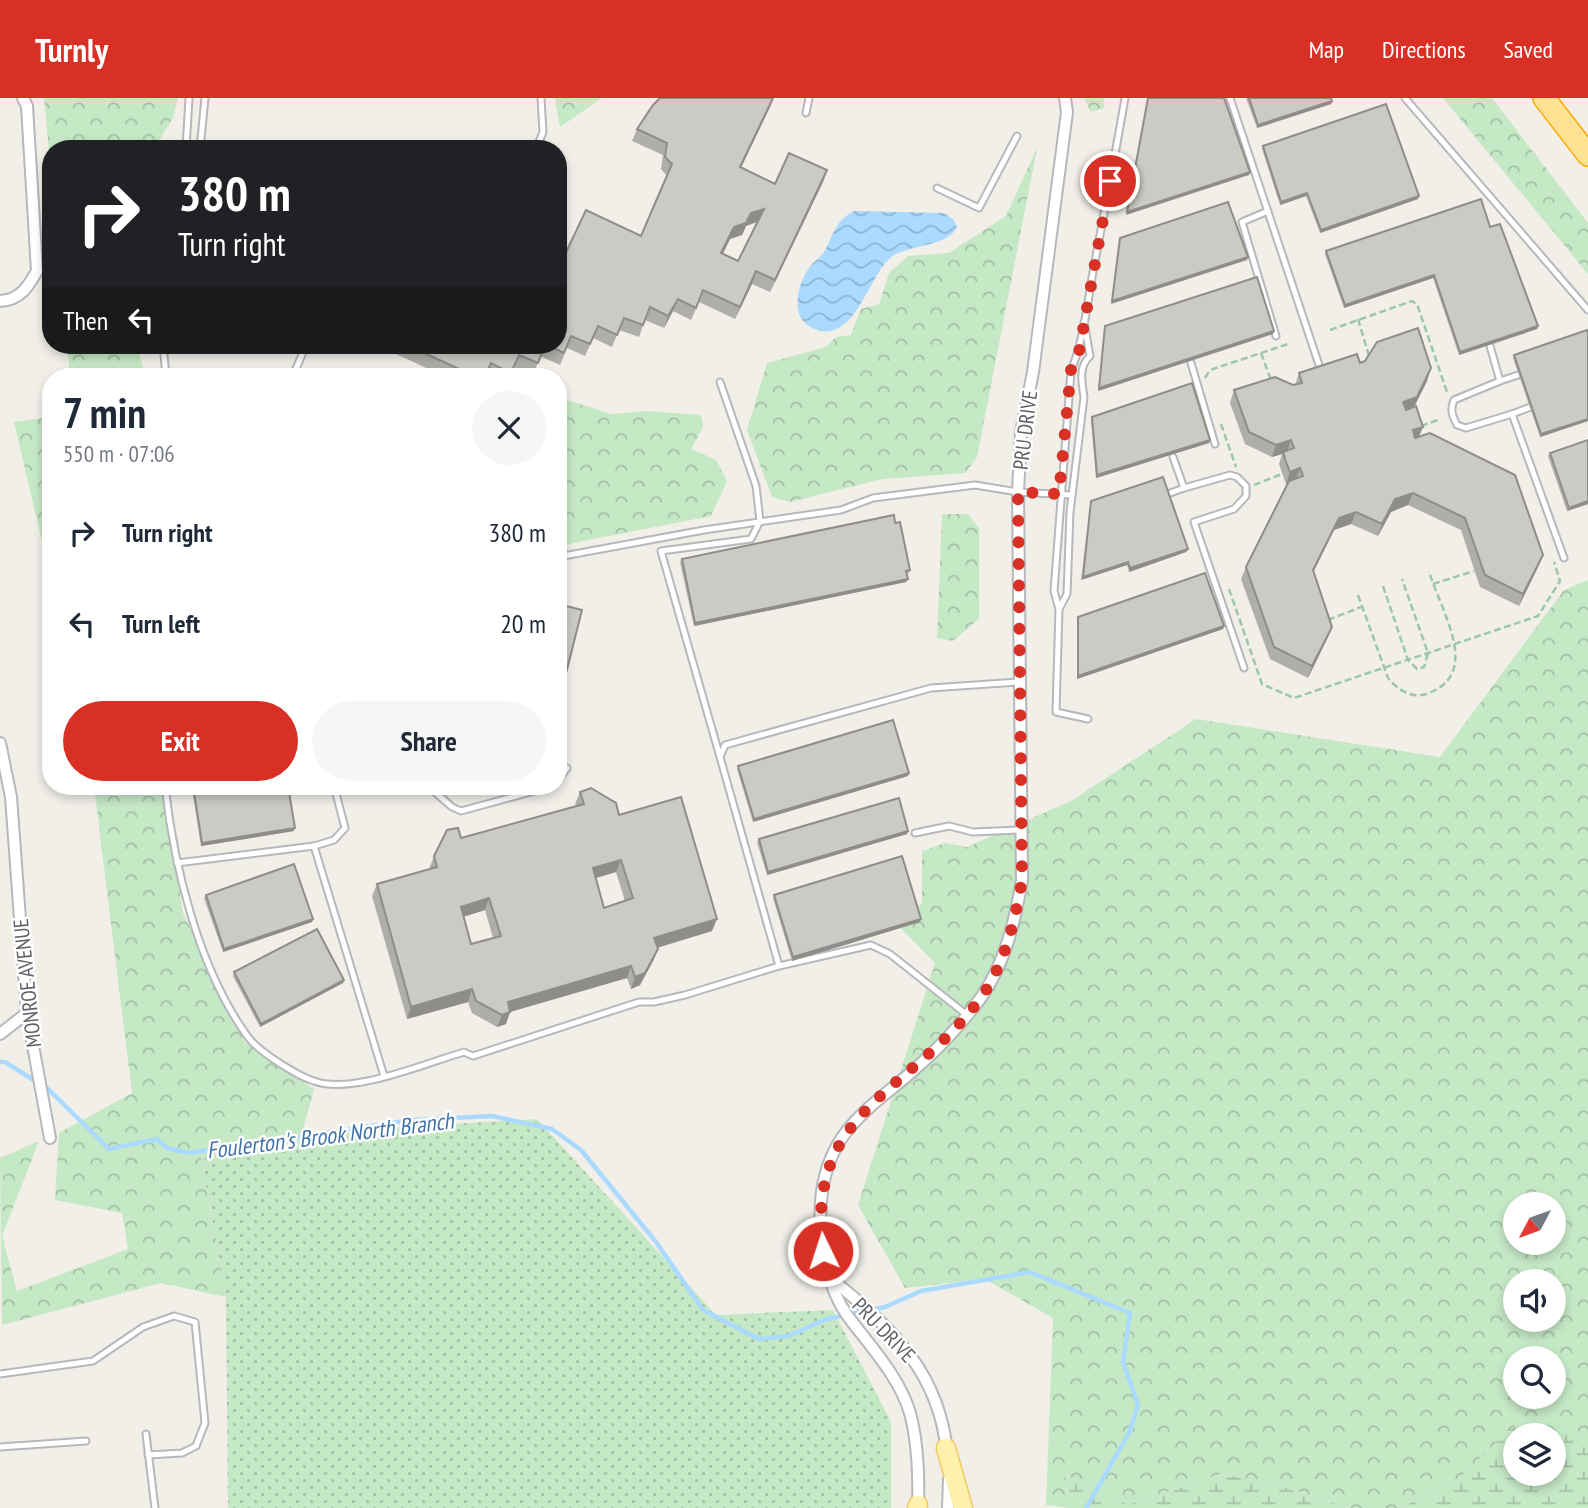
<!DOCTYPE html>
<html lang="en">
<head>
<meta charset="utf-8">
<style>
  :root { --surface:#fff; --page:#f6f6f7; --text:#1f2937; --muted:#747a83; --accent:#d93025 }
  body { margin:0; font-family:"PT Sans Narrow",sans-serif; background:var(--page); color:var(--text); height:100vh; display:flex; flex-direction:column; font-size:26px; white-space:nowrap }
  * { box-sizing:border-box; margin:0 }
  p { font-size:23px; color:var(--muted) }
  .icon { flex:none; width:38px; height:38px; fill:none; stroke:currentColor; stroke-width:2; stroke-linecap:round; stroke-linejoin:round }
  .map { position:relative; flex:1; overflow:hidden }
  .drawer { position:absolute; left:42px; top:270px; width:525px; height:427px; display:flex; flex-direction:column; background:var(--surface); border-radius:28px; box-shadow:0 4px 10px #0003 }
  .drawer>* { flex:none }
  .guide { position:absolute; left:42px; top:42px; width:525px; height:214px; border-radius:28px; box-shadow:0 4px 10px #0003; background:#202124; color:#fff; overflow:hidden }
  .needle { width:46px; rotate:229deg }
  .fabs { position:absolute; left:1503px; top:1094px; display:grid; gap:14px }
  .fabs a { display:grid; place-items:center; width:63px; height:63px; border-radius:50%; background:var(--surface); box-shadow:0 4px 10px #0003; font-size:35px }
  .pin { position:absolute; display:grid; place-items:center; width:60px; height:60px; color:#fff; margin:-30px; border:4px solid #fff; border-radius:50%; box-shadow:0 2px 7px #0007 }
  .me { position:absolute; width:77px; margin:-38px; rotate:356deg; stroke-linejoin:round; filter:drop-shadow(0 0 5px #0008) }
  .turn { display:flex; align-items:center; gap:24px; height:147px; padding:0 21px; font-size:32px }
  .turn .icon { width:91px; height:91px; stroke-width:2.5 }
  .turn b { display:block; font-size:49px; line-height:60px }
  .then { display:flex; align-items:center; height:66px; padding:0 21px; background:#0003; gap:14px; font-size:26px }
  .round { display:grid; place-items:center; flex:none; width:74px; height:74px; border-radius:37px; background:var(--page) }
  .head { display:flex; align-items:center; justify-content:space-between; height:119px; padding:0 21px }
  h1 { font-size:42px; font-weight:800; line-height:52px }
  .cta { display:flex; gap:14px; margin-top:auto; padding:14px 21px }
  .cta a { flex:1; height:80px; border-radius:42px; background:var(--accent); color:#fff; font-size:28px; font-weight:800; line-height:80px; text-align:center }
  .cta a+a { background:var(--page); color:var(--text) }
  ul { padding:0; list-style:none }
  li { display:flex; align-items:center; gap:21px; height:91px; padding:0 21px }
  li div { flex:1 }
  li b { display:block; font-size:26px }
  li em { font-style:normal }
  header { display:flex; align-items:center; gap:42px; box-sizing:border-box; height:98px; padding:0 35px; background:var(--accent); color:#fff }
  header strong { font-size:33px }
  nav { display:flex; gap:38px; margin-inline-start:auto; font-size:24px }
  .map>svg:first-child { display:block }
</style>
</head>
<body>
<header>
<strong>Turnly</strong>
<nav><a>Map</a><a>Directions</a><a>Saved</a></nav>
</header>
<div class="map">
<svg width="1588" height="1410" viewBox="0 0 1588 1410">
  <defs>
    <pattern id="forest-crowns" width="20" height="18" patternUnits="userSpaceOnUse" patternTransform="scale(1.75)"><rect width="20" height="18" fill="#c5e8c5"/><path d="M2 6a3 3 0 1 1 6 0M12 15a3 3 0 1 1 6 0" fill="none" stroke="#a3c0a4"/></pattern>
    <pattern id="wetland-marsh" width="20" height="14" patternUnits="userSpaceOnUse" patternTransform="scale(1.75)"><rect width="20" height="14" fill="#c5e8c5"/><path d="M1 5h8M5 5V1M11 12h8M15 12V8" fill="none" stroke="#a3c0a4"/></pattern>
    <pattern id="park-dots" width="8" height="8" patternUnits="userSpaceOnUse" patternTransform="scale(1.75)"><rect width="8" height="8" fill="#c5e8c5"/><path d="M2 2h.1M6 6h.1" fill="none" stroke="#a3c0a4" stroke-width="1.8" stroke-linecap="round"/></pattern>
    <pattern id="water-waves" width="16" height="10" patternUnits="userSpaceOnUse" patternTransform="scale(1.75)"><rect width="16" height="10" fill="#aadaff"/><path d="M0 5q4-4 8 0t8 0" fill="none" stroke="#8eb4d2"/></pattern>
  </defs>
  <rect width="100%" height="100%" fill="#f1efe8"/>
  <g fill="url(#forest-crowns)" fill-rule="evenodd">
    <polygon points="44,0 178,0 173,20 154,51 51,51 51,72"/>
    <polygon points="555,0 602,0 560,29"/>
    <polygon points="1084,0 1104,0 1104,10 1091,14"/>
    <polygon points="1443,0 1492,0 1588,125 1588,176"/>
    <polygon points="1037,50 977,359 965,375 883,381 790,404 772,399 747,332 767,265 826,249 836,239 851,237 861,211 879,206 889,175 908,158 949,155 1006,118"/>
    <polygon points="67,247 137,247 145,278 70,278"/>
    <polygon points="558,299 611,316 647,313 701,317 703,329 691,351 716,362 727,383 711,418 558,448"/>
    <polygon points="51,319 51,482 14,324"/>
    <polygon points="942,416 968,416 979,430 979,521 953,543 937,540"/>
    <path d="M 1588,482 L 1588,1336 L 1515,1327 L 1460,1380 L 1400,1410 L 1348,1410 L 1279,1387 L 1221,1376 L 1128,1407 L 1063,1376 L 1069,1410 L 1046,1407 L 1053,1220 L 985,1181 L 905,1190 L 858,1107 L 935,865 L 891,820 L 922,806 L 922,753 L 945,745 L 967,749 L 1071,703 L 1196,621 L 1440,659 L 1564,492 ZM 1516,1106 L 1554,1106 L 1554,1144 L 1516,1144 ZM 1516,1183 L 1554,1183 L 1554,1222 L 1516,1222 ZM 1516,1260 L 1554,1260 L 1554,1298 L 1516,1298 Z"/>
    <polygon points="94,688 162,688 183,815 245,945 314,991 302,1035 200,1052 226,1199 161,1185 2,1227 0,1060 39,1043 2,1138 17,1193 128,1151 122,1115 55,1102 59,1035 132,995"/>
  </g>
  <g fill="url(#wetland-marsh)" fill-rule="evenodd">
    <path d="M 1515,1327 L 1588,1336 L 1588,1410 L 1400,1410 L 1460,1380 ZM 1516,1337 L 1554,1337 L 1554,1376 L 1516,1376 Z"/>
    <polygon points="1063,1376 1128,1407 1221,1376 1279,1387 1348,1410 1069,1410"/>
  </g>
  <polygon fill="url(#park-dots)" points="537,1021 716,1217 833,1212 891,1324 891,1410 228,1410 226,1199 200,1051 302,1035"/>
  <path fill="url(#water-waves)" d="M 854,113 L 944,115 L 953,121 L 957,129 C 947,150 907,146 890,160 C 868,179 852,254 809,228 C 790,217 798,185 809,170 C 813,164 820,160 824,154 C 834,136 835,123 854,113 Z"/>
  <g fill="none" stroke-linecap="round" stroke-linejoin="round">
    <polyline stroke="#aadaff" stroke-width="4.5" points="0,964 5,964 48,991 109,1051 157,1041 167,1050 189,1055 412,1022 492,1018 552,1031 581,1052 656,1144 703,1212 759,1241 788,1238 827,1221 885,1209 921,1193 1030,1174 1130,1215 1123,1264 1138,1307 1129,1335 1086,1410"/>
    <defs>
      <g id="lane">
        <polyline points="1230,0 1321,273"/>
        <polyline points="1405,0 1588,212"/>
        <polyline points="806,15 809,0"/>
        <polyline points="186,51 189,0"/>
        <polyline points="200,51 205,0"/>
        <polyline points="536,51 543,34 541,0"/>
        <polyline points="937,90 979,110 1017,38"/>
        <polyline points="1268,113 1242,124 1276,238"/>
        <path d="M 1084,224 L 1090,258 C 1078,269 1082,285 1084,299 L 1070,414 L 1067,496 L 1059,511 L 1054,493 L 1071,273 C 1084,241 1087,207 1093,174 C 1104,116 1115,58 1125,0"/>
        <polyline points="163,247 166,278"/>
        <path d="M 1490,248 L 1500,283 L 1454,302 C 1450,312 1452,317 1457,327 L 1466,330 L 1512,316 L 1564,460"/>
        <polyline points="1191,265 1215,346"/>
        <polyline points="293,278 306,247"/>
        <polyline points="1500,283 1524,275"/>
        <polyline points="720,284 756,388 760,423 751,441 661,453 720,659"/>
        <polyline points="1512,316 1536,307"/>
        <polyline points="1184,390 1230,377 1237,379 1246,388 1246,398 1234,411 1194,424 1244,570"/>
        <polyline points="1162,398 1184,390 1173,359"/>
        <polyline points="558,459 704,432 841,412 873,400 975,387 1018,394 1072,397"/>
        <polyline points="1059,511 1056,614 1088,621"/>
        <polyline points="558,683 567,670"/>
        <path d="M 165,688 C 174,769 199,872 248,939 C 258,953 297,978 314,983 C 352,997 426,965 464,954 L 473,958 L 639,904 L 654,904 L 685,897 L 779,868 L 871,847 L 890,856 L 967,917"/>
        <polyline points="334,688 345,730 334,742 314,748 384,978"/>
        <polyline points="428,688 452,709 461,713 553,688"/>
        <polyline points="915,735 949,728 973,734 1020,732"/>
        <polyline points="177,765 314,748"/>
        <polyline points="779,868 720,659 725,647 931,590 1019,584"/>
        <polyline points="0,1276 93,1263 143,1229 174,1218 195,1224 205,1325 196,1348 182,1355 148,1357"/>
        <polyline points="146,1336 155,1410"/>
        <polyline points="0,1349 86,1343"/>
      </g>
      <g id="street">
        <path d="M 0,203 C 20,202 28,189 37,173 L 27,8 L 23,0"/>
        <polyline points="0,645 11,699 27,915 50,1040"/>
        <polyline points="0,936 27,915"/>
        <path d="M 835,1184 C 893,1231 940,1276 947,1355"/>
        <path d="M 918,1410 C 919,1379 918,1345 910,1315 C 899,1278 869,1247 847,1217 C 825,1186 817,1131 822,1094 C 830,1035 865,1013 907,978 C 933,956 960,928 980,901 C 1005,866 1015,823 1022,782 L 1018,394 L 1021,334 L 1033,274 L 1067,14 L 1065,0"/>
        <polyline points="948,1410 949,1381"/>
      </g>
      <g id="primary">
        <polyline points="946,1350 963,1410"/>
        <polyline points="917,1410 918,1407"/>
      </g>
      <polyline id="highway" points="1544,0 1588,57"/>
    </defs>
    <use href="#lane" stroke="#b5b8bc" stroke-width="9"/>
    <use href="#street" stroke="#b5b8bc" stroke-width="14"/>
    <use href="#primary" stroke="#f2c960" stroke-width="21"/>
    <use href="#highway" stroke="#f9ab00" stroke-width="24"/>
    <g stroke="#9cc7a9" stroke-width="2.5" stroke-dasharray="7 3.5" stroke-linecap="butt">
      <polyline points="1358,221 1369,258"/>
      <polyline points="1330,232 1412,203 1417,206 1447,294"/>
      <polyline points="1261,255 1271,282"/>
      <polyline points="1205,280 1210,272 1291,245"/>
      <polyline points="1221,326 1236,369"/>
      <polyline points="1421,328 1441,321"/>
      <polyline points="1254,387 1282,376"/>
      <polyline points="1433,486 1474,473"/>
      <polyline points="1383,488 1408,562 1417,571 1424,569 1428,555 1402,481"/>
      <polyline points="1229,491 1262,586 1294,600 1538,518 1560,483 1554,464"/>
      <path d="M 1358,497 L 1388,580 C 1397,591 1411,601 1426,596 C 1484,577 1440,512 1429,473"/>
      <polyline points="1328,522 1361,509"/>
    </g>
    <use href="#lane" stroke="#fff" stroke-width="5"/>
    <use href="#street" stroke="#fff" stroke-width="10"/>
    <use href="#primary" stroke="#fff2af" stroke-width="18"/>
    <use href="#highway" stroke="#fde293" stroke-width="21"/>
  </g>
  <g fill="#afaea9" fill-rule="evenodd">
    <path d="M 660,0 L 774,0 L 741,70 L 775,86 L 827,72 L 823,84 L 770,194 L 752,186 L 735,221 L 699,204 L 691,222 L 673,213 L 664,230 L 645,222 L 639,239 L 619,232 L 612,249 L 593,240 L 585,258 L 567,250 L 560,267 L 540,258 L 533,278 L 514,269 L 510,278 L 444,278 L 376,247 L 558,247 L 561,165 L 641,138 L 667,78 L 661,71 L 663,57 L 632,43 L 637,31 ZM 757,124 L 738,163 L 723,156 L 730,141 L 742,137 L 746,128 Z"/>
    <polygon points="1246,0 1331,0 1332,3 1331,6 1257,30"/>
    <polygon points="1263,48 1418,101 1320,135 1306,98 1280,107 1262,51"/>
    <polygon points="1490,129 1538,228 1537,231 1459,257 1433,180 1344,210 1325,156 1326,153"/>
    <polygon points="1105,228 1273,236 1098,293"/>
    <polygon points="1588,235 1588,323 1540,339 1513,260 1514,257"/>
    <polygon points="1360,265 1427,283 1414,309 1419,339 1538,469 1519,508 1480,489 1461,432 1408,407 1391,414 1378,438 1351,426 1334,432 1313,474 1332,529 1327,541 1308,580 1270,561 1241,481 1246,469 1288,385 1286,386 1279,366 1282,356 1272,359 1245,346 1230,305 1234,292 1293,287 1295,287 1299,275"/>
    <polygon points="1092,319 1210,342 1209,345 1096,380 1091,322"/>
    <polygon points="1550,355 1588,406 1567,413 1548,358"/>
    <polygon points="1091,403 1188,451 1186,454 1129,474 1127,467 1081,482"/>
    <polygon points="895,425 910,472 909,475 906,475 908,481 906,484 694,528 680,464 682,461"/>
    <polygon points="1078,519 1224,528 1223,531 1077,581 1077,522"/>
    <polygon points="738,668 908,678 753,724 737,671"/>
    <polygon points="193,688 294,733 201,748 192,691"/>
    <path d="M 580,694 L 619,717 L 712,833 L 657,850 L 658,851 L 653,863 L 640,887 L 631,891 L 627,880 L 510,914 L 506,926 L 497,929 L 472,915 L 468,904 L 407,921 L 372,798 L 377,786 L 429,771 L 434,758 L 461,740 L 576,708 L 575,706 ZM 616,774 L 625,803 L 604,810 L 596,780 ZM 485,812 L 493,840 L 471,846 L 463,819 Z"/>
    <polygon points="908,733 907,736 767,777 757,744 759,741"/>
    <polygon points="206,797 313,821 312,824 223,854 204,800"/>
    <polygon points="774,797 920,824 792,863 773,800"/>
    <polygon points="234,874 344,882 343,885 260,929 233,878"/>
  </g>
  <g fill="#8f8d8a">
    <polygon points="773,0 771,7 735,81 740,69"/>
    <polygon points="1332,3 1331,6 1257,30 1258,27"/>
    <polygon points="827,72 823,84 770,194 775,182"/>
    <polygon points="1250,74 1249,77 1126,117 1127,114"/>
    <polygon points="1307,95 1306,98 1280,107 1281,104"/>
    <polygon points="1419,98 1418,101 1320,135 1321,132"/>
    <polygon points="764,111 759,123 746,128 742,137 730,141 717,167 721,155 734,129 751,115"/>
    <polygon points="1248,159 1247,162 1111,206 1112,203"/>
    <polygon points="756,173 752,186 735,221 740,209"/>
    <polygon points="1434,177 1433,180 1344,210 1345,207"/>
    <polygon points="678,201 673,213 664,230 668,218"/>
    <polygon points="1538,228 1537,231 1459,257 1460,254"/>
    <polygon points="1274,233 1273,236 1098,293 1099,290"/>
    <polygon points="1431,270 1427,283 1413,311 1399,316 1403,304"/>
    <polygon points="1588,321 1588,323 1540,339 1541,336"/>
    <polygon points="1423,329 1418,341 1408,344 1413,332"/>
    <polygon points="1210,342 1209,345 1096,380 1097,377"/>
    <polygon points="1291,342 1287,354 1283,354 1282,356 1272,359 1276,347"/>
    <polygon points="1300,370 1296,382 1286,386 1290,374"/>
    <polygon points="1413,395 1408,407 1391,414 1378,438 1382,426 1395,401"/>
    <polygon points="1588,403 1588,406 1567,413 1569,410"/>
    <polygon points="1356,414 1351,426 1334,432 1308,485 1313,472 1339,420"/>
    <polygon points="1188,451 1186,454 1129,474 1130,470"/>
    <polygon points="1543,457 1538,469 1519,508 1523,496"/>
    <polygon points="1128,464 1127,467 1081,482 1083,479"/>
    <polygon points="908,481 906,484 694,528 695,525"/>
    <polygon points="1224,528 1223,531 1077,581 1078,578"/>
    <polygon points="1332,529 1327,541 1308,580 1312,568"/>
    <polygon points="909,675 908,678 753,724 754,721"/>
    <polygon points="295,730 294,733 201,748 202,745"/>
    <polygon points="908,733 907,736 767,777 768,774"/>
    <polygon points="621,762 616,774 589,782 593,770"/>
    <polygon points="489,800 485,812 456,821 461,809"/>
    <polygon points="313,821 312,824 223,854 224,851"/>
    <polygon points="717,821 712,833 649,852 654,840"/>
    <polygon points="921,821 920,824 792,863 793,859"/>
    <polygon points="658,851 653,863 640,887 631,891 635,879"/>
    <polygon points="631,868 627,880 503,916 508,904"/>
    <polygon points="344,882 343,885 260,929 261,926"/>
    <polygon points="472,891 468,904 407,921 411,909"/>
    <polygon points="510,914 506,926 497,929 502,917"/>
  </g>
  <g fill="#cccac5" stroke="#8f8d8a" stroke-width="2" fill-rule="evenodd">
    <path d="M 660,0 L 773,0 L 740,69 L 775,86 L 789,55 L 827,72 L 775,182 L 756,173 L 740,209 L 703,192 L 696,210 L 678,201 L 668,218 L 650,209 L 643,227 L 624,220 L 617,237 L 598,228 L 590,246 L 571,238 L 564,255 L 547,247 L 558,247 L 558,164 L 561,165 L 586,112 L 641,138 L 672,66 L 665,59 L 667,45 L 637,31 L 653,7 ZM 764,111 L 738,163 L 721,155 L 734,129 L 746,125 L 751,115 Z"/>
    <polygon points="1148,0 1224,0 1250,74 1127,114"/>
    <polygon points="1249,0 1331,0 1332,3 1258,27"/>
    <polygon points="1386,6 1419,98 1321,132 1307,95 1281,104 1263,48"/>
    <polygon points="1481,101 1490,129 1500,126 1538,228 1460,254 1434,177 1345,207 1326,153"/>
    <polygon points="1228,104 1248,159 1112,203 1120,140"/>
    <polygon points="1257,179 1274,233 1099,290 1105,228"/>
    <polygon points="1418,230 1431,270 1417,299 1403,304 1406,312 1416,308 1423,329 1413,332 1415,340 1430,335 1515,377 1543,457 1523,496 1485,477 1465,420 1413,395 1395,401 1382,426 1356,414 1339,420 1313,472 1332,529 1312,568 1274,549 1246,469 1289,383 1303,378 1300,370 1290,374 1286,364 1283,354 1294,350 1291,342 1276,347 1249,334 1234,292 1275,279 1293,287 1302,285 1299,275 1357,256 1360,265 1365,263 1377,244"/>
    <polygon points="1587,232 1588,235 1588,321 1541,336 1514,257"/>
    <polygon points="407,247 545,247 538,265 519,257 511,275 491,265 485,278 474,278"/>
    <polygon points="1192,285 1210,342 1097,377 1092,319"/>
    <polygon points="1588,342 1588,403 1569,410 1550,355"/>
    <polygon points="1163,379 1188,451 1130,470 1128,464 1083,479 1091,403"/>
    <polygon points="894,417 895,425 900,424 910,472 906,473 908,481 695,525 682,461"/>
    <polygon points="1205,475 1224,528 1078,578 1078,519"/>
    <polygon points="558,506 582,512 558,607"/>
    <polygon points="893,622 909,675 754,721 738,668"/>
    <polygon points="193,688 288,688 295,730 202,745"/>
    <path d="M 591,690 L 616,705 L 619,717 L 681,699 L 717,821 L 654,840 L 658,851 L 645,875 L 635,879 L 631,868 L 508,904 L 510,914 L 502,917 L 476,903 L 472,891 L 411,909 L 377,786 L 437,769 L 434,758 L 447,732 L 458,730 L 461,740 L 584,706 L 580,694 ZM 621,762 L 633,800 L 604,810 L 593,770 ZM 489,800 L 501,838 L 471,846 L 461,809 Z"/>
    <polygon points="899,700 908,733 768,774 759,741"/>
    <polygon points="902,758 921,821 793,859 774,797"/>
    <polygon points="294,766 313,821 224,851 206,797"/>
    <polygon points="317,831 344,882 261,926 234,874"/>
  </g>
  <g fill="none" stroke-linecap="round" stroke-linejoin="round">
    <path stroke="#d93025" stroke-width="12" stroke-dasharray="0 21.6" d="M 823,1153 C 805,1011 910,996 980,901 C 1005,867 1015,822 1022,782 L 1018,394 L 1059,396 L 1071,272 L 1079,254 L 1110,83"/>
  </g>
  <g text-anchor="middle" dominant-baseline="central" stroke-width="5" stroke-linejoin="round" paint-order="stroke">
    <g font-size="21" fill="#5f6368" stroke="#fff">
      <text transform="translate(1025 332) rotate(-83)">PRU DRIVE</text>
      <text transform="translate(27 885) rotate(-96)">MONROE AVENUE</text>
      <text transform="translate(884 1232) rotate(46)">PRU DRIVE</text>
    </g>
    <g font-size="23" font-style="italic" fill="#4174aa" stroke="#fff">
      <text transform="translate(330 1037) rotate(-7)">Foulerton's Brook North Branch</text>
    </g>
  </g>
</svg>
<div class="fabs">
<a><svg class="needle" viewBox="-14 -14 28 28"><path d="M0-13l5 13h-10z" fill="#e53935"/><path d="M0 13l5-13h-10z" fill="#747a83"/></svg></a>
<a><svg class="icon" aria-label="sound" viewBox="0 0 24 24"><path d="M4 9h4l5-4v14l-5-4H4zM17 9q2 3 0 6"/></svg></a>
<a><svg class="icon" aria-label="search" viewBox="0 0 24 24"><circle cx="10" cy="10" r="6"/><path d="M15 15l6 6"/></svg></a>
<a><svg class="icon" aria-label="layers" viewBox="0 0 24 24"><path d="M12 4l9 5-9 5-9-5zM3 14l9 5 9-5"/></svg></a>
</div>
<div class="pin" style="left:1110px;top:83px;background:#d93025"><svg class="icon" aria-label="arrive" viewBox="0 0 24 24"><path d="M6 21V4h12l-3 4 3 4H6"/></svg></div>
<svg class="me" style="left:823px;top:1153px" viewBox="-20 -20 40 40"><circle r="17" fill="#d93025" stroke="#fff" stroke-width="3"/><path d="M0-11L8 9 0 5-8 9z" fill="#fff"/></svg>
<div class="guide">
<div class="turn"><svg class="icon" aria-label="right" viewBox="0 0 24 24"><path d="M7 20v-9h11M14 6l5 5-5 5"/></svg><div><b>380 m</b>Turn right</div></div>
<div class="then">Then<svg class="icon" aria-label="left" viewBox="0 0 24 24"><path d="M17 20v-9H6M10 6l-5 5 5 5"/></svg></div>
</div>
<section class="drawer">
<div class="head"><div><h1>7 min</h1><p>550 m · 07:06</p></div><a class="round"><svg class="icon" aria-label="close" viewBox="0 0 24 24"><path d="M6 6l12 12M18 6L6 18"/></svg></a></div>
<ul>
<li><svg class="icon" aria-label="right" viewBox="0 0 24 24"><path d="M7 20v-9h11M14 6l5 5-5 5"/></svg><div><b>Turn right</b></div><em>380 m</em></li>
<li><svg class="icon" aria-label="left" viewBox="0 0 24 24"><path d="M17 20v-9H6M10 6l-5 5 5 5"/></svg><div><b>Turn left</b></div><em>20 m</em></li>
</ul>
<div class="cta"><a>Exit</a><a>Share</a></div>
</section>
</div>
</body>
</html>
